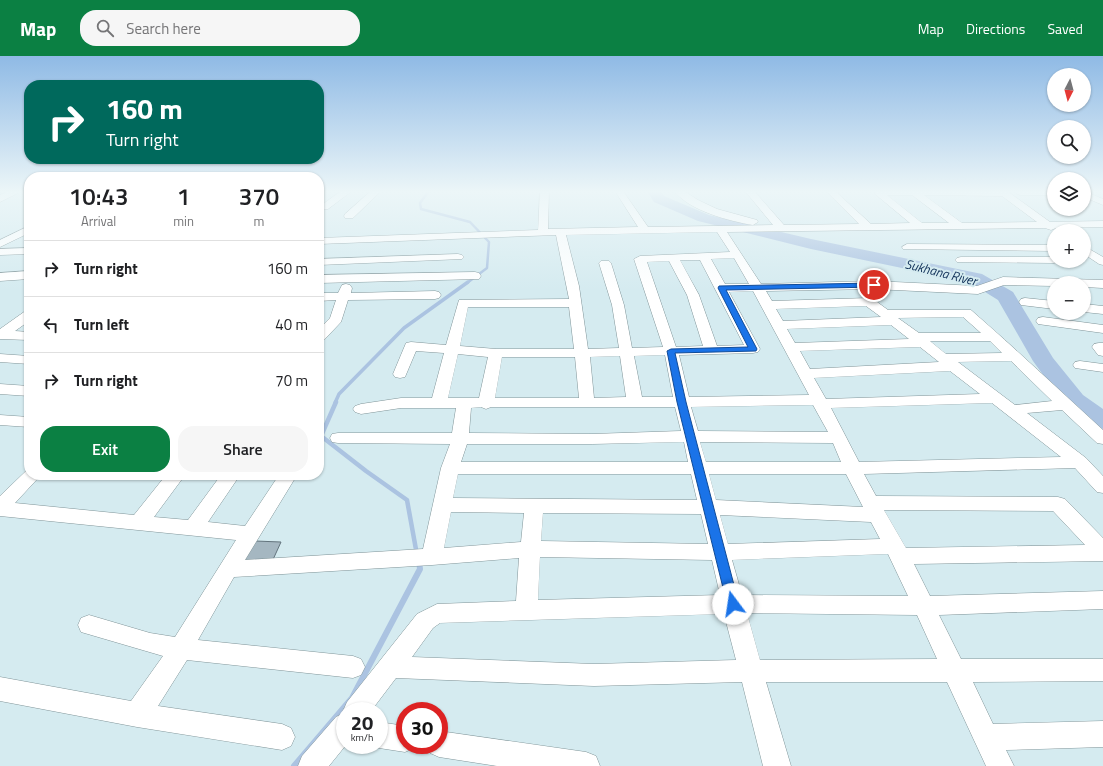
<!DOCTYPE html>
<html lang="en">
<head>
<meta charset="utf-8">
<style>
  :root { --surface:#fff; --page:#f6f6f6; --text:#202124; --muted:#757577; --line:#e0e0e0; --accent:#0b8043 }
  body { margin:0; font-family:"Titillium Web",sans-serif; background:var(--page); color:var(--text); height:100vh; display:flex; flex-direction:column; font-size:15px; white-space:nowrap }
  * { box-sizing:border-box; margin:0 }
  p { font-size:13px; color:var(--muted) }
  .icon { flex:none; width:22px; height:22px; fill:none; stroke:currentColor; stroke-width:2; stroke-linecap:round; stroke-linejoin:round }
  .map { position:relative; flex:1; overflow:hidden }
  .drawer { position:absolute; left:24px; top:116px; width:300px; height:308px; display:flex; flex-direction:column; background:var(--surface); border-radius:16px; box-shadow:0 1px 3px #0004 }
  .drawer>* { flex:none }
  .hud { position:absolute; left:24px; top:24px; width:300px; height:84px; border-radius:16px; box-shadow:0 1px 3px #0004; background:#00695c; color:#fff; overflow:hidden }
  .needle { width:26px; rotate:186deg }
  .controls { position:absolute; left:1047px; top:12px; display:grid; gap:8px }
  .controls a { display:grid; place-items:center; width:44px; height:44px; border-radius:50%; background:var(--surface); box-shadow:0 1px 3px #0004; font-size:20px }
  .speed { position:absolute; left:336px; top:646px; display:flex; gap:8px; font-size:20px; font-weight:700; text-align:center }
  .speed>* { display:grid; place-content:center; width:52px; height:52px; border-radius:50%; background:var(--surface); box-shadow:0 1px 3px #0004; line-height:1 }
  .speed small { font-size:10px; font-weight:400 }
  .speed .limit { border:6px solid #d22; background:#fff; color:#111 }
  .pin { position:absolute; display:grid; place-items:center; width:34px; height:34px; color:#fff; margin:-17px; border:2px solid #fff; border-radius:50%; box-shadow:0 1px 4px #0007 }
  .me { position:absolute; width:44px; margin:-22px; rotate:346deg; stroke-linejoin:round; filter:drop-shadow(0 0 3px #0008) }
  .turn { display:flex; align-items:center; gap:14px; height:84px; padding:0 16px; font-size:18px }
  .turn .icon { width:52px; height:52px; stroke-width:2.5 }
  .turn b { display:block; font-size:28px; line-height:34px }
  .eta { display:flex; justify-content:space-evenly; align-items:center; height:68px; text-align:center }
  .eta b { font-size:24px; font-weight:600; line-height:28px }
  .primary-button { display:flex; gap:8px; margin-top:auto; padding:8px 16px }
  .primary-button a { flex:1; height:46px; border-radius:16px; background:var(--accent); color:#fff; font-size:16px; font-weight:600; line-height:46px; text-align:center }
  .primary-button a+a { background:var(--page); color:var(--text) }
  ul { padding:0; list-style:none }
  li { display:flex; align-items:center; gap:12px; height:56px; padding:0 16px; border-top:1px solid var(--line) }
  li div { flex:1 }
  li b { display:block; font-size:15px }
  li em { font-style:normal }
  header { display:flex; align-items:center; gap:24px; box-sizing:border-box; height:56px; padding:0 20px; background:var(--accent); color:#fff }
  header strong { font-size:19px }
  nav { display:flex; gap:22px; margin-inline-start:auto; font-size:14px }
  .search { width:280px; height:36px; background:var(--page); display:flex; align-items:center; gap:10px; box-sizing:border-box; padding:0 14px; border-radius:16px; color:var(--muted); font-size:15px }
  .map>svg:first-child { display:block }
</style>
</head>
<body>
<header>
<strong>Map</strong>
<div class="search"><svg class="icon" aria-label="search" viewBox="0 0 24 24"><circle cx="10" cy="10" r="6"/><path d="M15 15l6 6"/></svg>Search here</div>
<nav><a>Map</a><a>Directions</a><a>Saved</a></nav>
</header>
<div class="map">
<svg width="1103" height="710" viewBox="0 0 1103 710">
  <rect width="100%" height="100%" fill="#d5ebf0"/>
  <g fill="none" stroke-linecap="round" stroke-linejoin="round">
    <polyline stroke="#abc3e1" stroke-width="2.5" points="429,135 420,147 421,153 470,166 489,186 487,212 467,227"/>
    <polyline stroke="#abc3e1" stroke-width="3.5" points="335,347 339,338 404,272 468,226"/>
    <polyline stroke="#abc3e1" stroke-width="4.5" points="336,346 321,380 366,415 407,444 417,499"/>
    <polyline stroke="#abc3e1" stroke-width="6" points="294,710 352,642 420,513 419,505"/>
    <polygon fill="#abc3e1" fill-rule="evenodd" points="647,135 661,135 664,140 709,159 811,183 982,218 1013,236 1053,302 1083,339 1103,353 1103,373 1094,371 1065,349 1033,305 998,244 969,226 811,193 698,165 654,146"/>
  </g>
  <polygon fill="#a5b7c1" stroke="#63747d" points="255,485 281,486 271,508 243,507"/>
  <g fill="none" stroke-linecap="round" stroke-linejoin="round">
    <defs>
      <g id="minor">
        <polygon points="10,135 22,135 0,146 0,139"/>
        <polygon points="341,135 352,135 328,153 319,154 319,148 323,148"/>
        <polygon points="371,135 381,135 353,162 345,162 344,160 345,158"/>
        <path d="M 540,135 L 549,135 L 548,173 L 638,171 L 615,135 L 623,135 L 648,171 L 773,169 L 745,135 L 754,135 L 784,169 L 859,168 L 826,135 L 835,135 L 871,168 L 910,167 L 875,138 L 874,135 L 1007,135 L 1050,166 L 1103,165 L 1103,171 L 1056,172 L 1051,174 L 1045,172 L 727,176 L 761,228 L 874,225 L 977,230 L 1003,221 L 1103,224 L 1103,232 L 1084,231 L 1084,227 L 1054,227 L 1054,230 L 1004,229 L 978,238 L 874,233 L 766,235 L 772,245 L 869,242 L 873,243 L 888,254 L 971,254 C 1016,293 1059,334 1103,374 L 1103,388 L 1097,387 L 1062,354 L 1027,357 L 1086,402 L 1103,420 L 1103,437 L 1097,436 L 1075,412 L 864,418 L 876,440 L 1058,441 L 1065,443 L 1103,482 L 1103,505 L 914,508 L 930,540 L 1103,535 L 1103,553 L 939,559 L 961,603 L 1103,603 L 1103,625 L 973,626 L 993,668 L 1103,665 L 1103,691 L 1006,694 L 1014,710 L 986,710 L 947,626 L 766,626 L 791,710 L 763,710 L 742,626 L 594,630 L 396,622 L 371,655 L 345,655 L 346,689 L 329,710 L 298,710 L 302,700 L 336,661 L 344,657 L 343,655 L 347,646 L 417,558 L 437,548 L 516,545 L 519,502 L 432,509 L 234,521 L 198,584 L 353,600 L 361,603 L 365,611 L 361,619 L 353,622 L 187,604 L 158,650 L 282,668 L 291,672 L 295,681 L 291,690 L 282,694 L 137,671 L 0,645 L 0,621 L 131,645 L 163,600 L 81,576 L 78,569 L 81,562 L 89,559 L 150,577 L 175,581 L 236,484 L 0,460 L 0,440 L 26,415 L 29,414 L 29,419 L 41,419 L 15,447 L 134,459 L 166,419 L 185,419 L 154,461 L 188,464 L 221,419 L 240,419 L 208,466 L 245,470 L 279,419 L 297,419 L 245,504 L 423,493 L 441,412 L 450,388 L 338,387 L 332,386 L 330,382 L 332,378 L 338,377 L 452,377 L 456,352 L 401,352 L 361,358 L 355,356 L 353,353 L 355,350 L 361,348 L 401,342 L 432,342 L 444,297 L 416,295 L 405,321 L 400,322 L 395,321 L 393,318 L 406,287 L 411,286 L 446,289 L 459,244 L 569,243 L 556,179 L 319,188 L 319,182 L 538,174 ZM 887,139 L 912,139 L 949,167 L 922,167 ZM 924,139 L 1002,140 L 1037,166 L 962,167 ZM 717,176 L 730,196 L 640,200 L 634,203 L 663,291 L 632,292 L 624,249 L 611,207 L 609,205 L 601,205 L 599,207 L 612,249 L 619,292 L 588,293 L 579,230 L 566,179 ZM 734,202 L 749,228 L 725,228 L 711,203 ZM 680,204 L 700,204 L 744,289 L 717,290 L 699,239 ZM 669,205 L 687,239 L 703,290 L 676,291 L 647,206 ZM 753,235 L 809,339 L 689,341 L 679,299 L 753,297 L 758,296 L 760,293 L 729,236 ZM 866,250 L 881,261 L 783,265 L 776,253 ZM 468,251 L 569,251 L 574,293 L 496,293 L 460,290 ZM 963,261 L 981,277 L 919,277 L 898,262 ZM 891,269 L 909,283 L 795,287 L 787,273 ZM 930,285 L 990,285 L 1002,297 L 946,298 ZM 920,291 L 939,306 L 810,313 L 800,295 ZM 458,298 L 488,301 L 479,342 L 448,342 ZM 665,299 L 673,341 L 642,341 L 634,300 ZM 620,300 L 626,341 L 594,342 L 590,301 ZM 502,301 L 575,301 L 579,342 L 495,342 ZM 1011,305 L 1052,345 L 1015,349 L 958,306 ZM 950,315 L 980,338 L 826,343 L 814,322 ZM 992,347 L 1061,401 L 859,406 L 831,352 ZM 813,349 L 828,376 L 698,375 L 691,351 ZM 481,351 L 486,353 L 491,351 L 675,351 L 681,375 L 592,378 L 469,377 L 471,352 ZM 684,386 L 688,406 L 461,406 L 467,388 L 592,388 ZM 700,386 L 833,387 L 841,406 L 706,406 ZM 458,418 L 691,418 L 697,444 L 453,442 ZM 709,418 L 846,418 L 863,451 L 716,444 ZM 884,454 L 1053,455 L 1085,489 L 906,492 ZM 451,456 L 524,457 L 521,486 L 444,492 ZM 543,457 L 701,458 L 708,488 L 541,485 ZM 720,459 L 871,466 L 880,483 L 728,488 ZM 888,498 L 908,540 L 742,539 L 732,504 ZM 540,501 L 712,504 L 720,539 L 538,544 ZM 747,557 L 917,559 L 937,603 L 760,604 ZM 724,558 L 736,604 L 594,608 L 412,601 L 433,572 L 440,567 Z"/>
        <path d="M 674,135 L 684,135 L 698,144 L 717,153 L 757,164 L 758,166 L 753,169 C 729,165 690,155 674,135 Z"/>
        <polygon points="1016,135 1054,135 1054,139 1020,139 1017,138"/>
        <polygon points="1084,135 1103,143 1103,149 1084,141"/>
        <polygon points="29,170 29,177 0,191 0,184"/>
        <polygon points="907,188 1054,189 1054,195 903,193 902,191"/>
        <polygon points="1084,190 1103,201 1103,209 1099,208 1084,198"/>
        <polygon points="29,192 29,198 0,199 0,193"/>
        <polygon points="458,198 462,199 464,201 462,203 319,209 319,203"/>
        <polygon points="961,201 1054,201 1054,205 1059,205 1054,207 957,206 955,204 957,202"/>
        <polygon points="29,215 29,223 0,225 0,217"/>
        <polygon points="475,216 479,217 481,220 479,223 319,227 319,219"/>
        <polygon points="346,228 350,229 352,232 351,237 435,235 439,236 441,239 439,242 435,243 348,244 341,266 324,284 319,285 319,273 330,262 336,244 319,245 319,237 338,237 342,229"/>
        <polygon points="1025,242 1054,245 1054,253 1021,249 1019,246 1021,243"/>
        <polygon points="1084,248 1103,250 1103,258 1084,256"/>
        <polygon points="29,255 29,265 15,275 29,276 29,284 0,283 0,273 24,256"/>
        <polygon points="1043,261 1103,269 1103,277 1038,268 1036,265 1038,262"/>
        <polygon points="1099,287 1103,287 1103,300 1098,299 1092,291 1094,288"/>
        <polygon points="0,298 29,300 29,308 0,306"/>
        <polygon points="1080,305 1103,308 1103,316 1075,312 1073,309 1075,306"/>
        <polygon points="0,328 29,330 29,340 0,338"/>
        <polygon points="0,359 29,361 29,371 0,369"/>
        <polygon points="379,666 405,670 405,689 416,689 414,692 405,696 379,692 372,689 379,689"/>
        <polygon points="439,675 586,696 596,700 600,710 497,710 439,701 430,697 426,689 439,689"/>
      </g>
    </defs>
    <use href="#minor" stroke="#819599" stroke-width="1"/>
    <use href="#minor" fill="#fff" fill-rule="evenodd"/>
  </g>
  <linearGradient id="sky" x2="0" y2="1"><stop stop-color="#8fbae5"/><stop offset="0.58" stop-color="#ecf6f8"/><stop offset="1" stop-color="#ecf6f8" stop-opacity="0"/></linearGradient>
  <rect width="1103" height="234" fill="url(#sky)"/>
  <polygon fill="#1a73e8" stroke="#114b97" points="874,227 876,228 876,231 726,234 757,293 756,295 675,297 686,346 739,548 737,552 733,553 728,552 677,346 667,295 671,293 748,291 718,232 719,230"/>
  <g text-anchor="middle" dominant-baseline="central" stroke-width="4" stroke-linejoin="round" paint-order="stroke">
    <g font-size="13" font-style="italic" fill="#103058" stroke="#d5ebf0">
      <text transform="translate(941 216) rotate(14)">Sukhana River</text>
    </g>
  </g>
</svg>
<div class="controls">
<a><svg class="needle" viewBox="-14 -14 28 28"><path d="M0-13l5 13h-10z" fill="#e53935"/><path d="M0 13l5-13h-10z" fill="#757577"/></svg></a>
<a><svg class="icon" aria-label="search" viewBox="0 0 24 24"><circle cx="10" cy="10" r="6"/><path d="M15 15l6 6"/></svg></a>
<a><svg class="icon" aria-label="layers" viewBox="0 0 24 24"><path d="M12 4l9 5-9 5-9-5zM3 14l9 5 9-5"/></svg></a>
<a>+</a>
<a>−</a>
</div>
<div class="speed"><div>20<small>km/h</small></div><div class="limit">30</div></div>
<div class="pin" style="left:874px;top:229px;background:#d93025"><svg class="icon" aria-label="arrive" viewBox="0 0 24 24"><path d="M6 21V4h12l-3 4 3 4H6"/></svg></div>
<svg class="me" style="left:733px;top:548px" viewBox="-20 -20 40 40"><circle r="19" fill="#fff"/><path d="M0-13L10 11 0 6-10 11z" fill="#1a73e8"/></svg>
<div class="hud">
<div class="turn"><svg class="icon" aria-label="right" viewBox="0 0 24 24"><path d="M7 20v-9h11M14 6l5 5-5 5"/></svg><div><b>160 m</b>Turn right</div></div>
</div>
<section class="drawer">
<div class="eta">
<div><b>10:43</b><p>Arrival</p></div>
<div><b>1</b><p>min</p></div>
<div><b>370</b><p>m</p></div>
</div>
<ul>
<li><svg class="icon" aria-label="right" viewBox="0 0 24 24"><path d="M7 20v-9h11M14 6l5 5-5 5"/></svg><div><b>Turn right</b></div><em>160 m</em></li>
<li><svg class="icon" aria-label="left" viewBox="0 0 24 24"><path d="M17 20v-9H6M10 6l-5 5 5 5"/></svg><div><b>Turn left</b></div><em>40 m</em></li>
<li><svg class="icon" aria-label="right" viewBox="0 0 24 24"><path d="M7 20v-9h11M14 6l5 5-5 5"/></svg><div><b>Turn right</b></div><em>70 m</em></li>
</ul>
<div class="primary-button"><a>Exit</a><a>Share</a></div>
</section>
</div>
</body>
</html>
